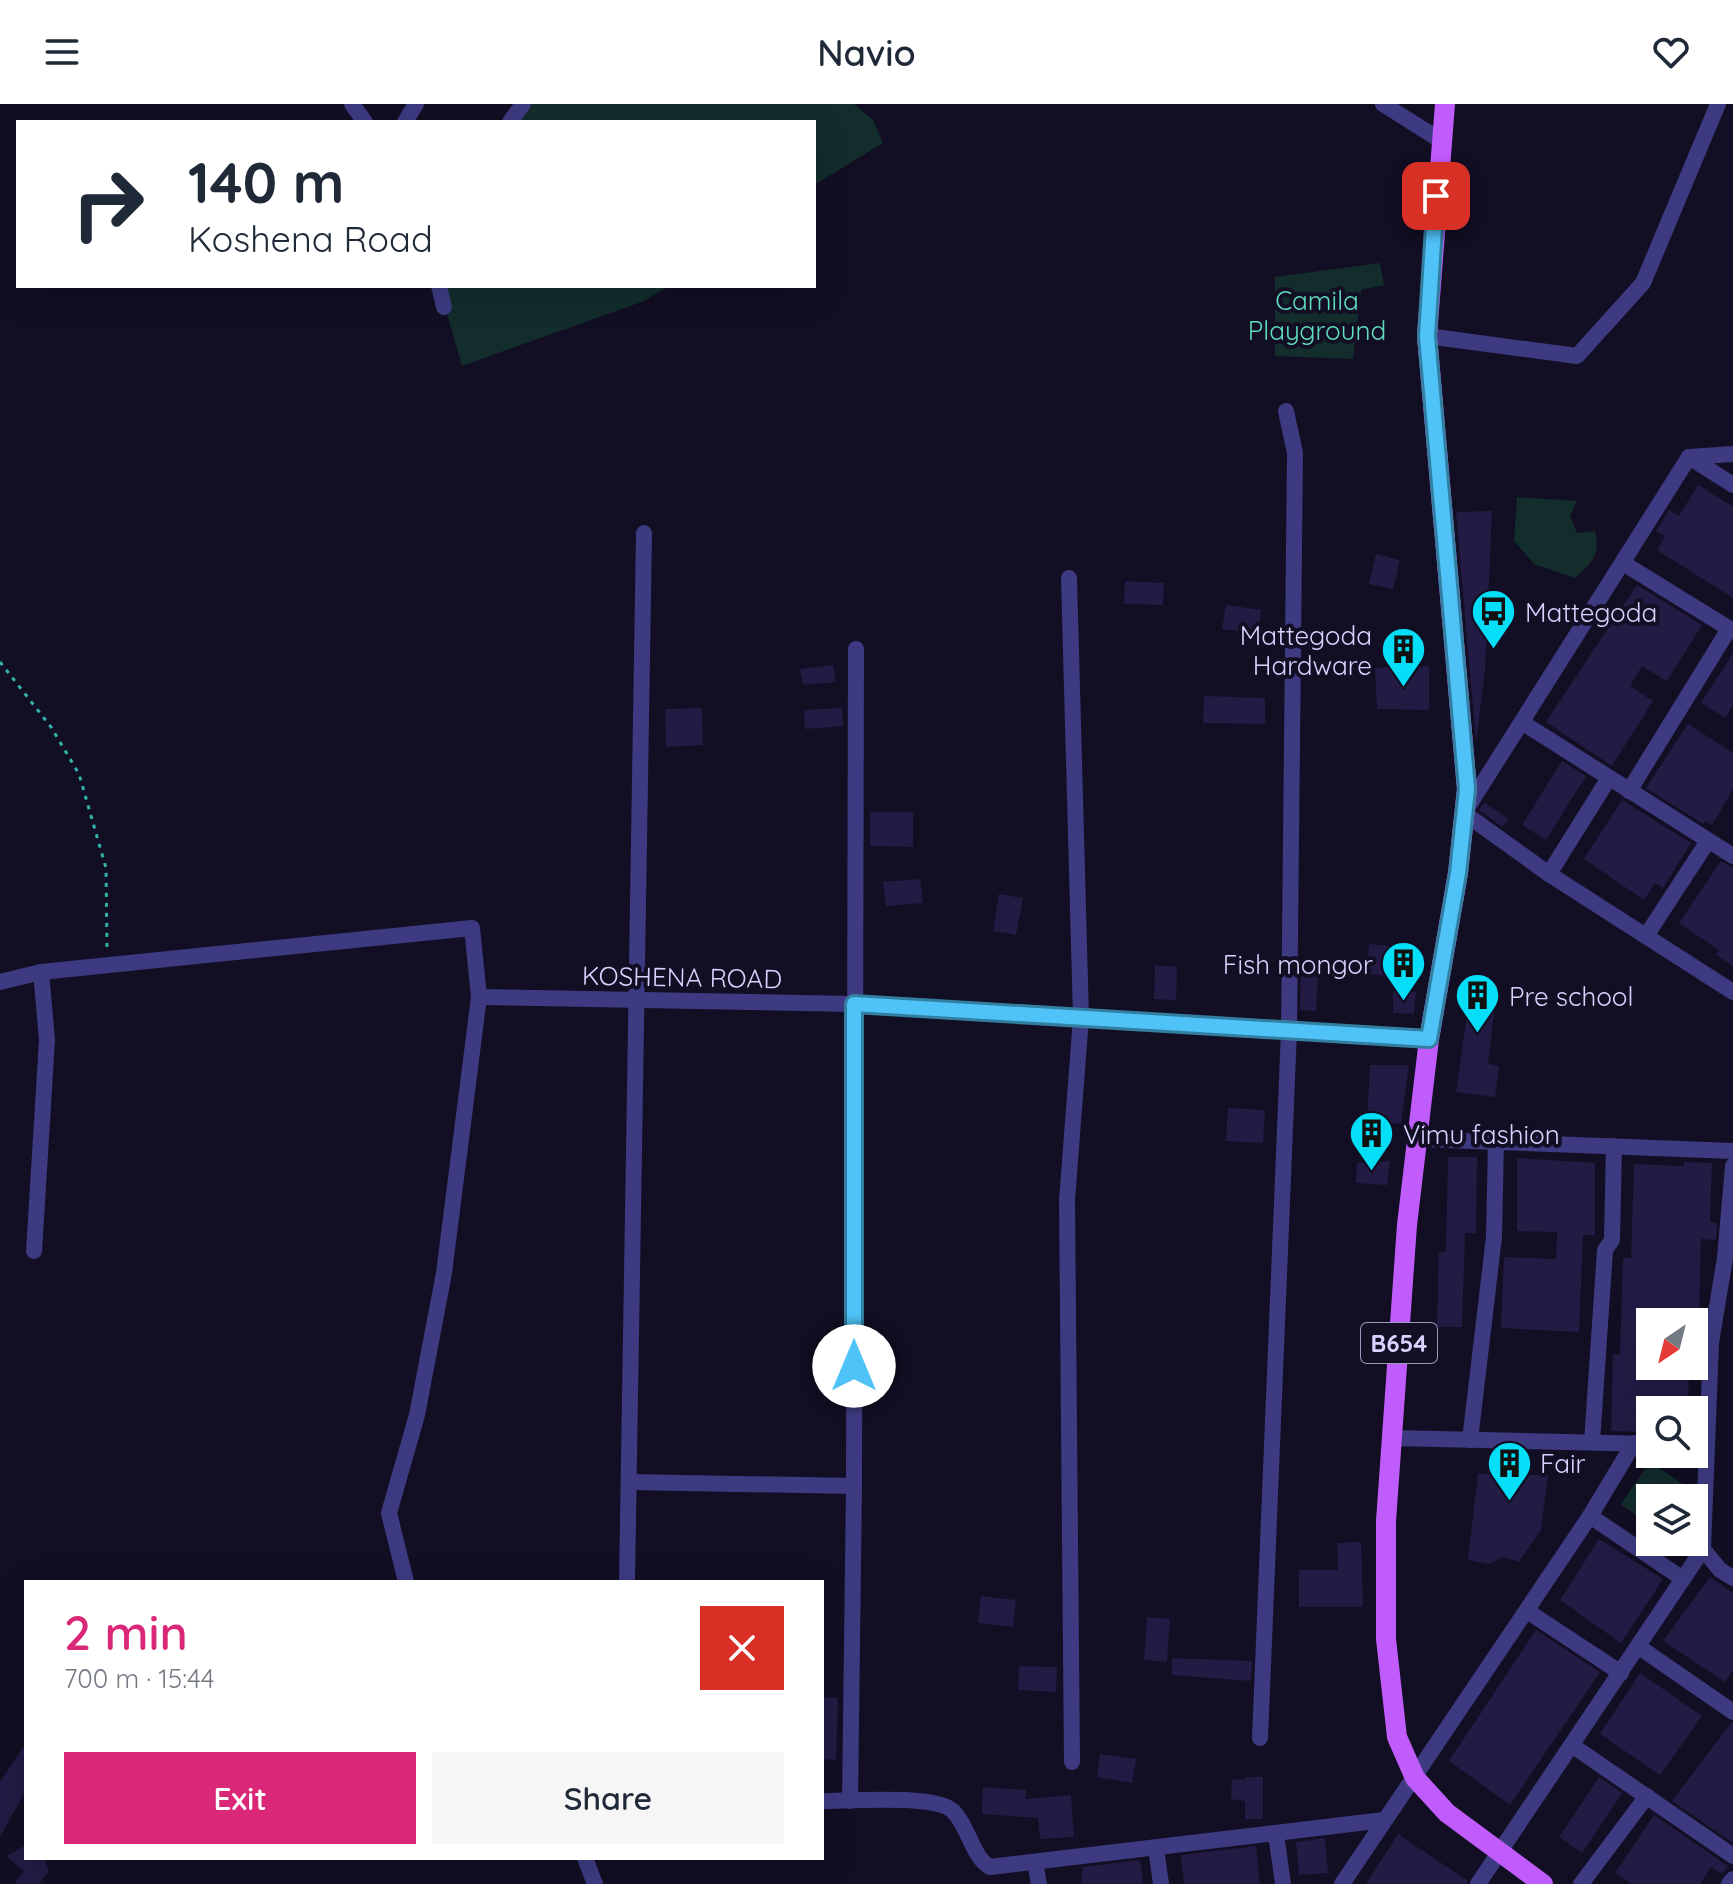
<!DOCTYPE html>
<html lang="en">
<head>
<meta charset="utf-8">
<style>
  :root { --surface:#fff; --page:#f6f6f7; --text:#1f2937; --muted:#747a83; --accent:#db2777 }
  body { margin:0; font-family:Quicksand,sans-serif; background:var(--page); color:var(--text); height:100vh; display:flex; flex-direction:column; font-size:30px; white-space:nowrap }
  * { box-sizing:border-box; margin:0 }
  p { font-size:26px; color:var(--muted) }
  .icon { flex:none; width:44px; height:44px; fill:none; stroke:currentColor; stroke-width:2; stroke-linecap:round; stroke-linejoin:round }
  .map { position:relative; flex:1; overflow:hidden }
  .panel { position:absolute; left:24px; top:1476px; width:800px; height:280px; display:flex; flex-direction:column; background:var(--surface); border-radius:0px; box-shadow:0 8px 32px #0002 }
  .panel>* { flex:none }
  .hud { position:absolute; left:16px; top:16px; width:800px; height:168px; border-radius:0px; box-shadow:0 8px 32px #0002; background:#fff; color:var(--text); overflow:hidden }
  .needle { width:52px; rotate:215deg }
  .controls { position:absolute; left:1636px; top:1204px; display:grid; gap:16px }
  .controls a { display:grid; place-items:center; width:72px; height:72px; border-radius:0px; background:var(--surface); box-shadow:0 8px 32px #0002; font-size:40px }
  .pin { position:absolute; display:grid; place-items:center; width:68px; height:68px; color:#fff; margin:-34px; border-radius:16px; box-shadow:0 4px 12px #0006 }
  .me { position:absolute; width:88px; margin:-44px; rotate:0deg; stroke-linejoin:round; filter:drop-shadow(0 0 6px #0008) }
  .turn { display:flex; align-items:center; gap:28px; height:168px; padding:0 40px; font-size:36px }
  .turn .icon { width:104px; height:104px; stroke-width:2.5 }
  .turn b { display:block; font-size:56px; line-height:68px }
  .round { display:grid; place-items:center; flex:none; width:84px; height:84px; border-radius:0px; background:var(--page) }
  .headline { display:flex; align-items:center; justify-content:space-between; height:136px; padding:0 40px }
  h1 { font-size:48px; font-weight:600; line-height:60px; color:var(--accent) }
  .button { display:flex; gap:16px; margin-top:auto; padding:16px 40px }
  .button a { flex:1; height:92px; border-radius:0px; background:var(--accent); color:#fff; font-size:32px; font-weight:600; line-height:92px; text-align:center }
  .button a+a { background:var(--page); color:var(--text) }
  header { display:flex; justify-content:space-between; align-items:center; height:104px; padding:0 40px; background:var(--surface); font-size:36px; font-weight:600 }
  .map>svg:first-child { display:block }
</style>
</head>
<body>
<header><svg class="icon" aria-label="menu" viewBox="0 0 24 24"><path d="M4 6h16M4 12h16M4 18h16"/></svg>Navio<svg class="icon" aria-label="heart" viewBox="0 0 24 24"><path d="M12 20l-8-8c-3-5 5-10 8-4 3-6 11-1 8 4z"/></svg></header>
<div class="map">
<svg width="1733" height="1780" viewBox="0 0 1733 1780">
  <rect width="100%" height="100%" fill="#120e23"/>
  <g fill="#122d2c">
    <polygon points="523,0 854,0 873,16 883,39 814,81 814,18 510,18"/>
    <polygon points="1380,159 1384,181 1361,186 1353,255 1275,252 1275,173"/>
    <polygon points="439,182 669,182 644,197 462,262"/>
    <path d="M 1517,393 L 1577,397 L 1570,412 L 1577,429 L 1595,427 C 1601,450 1592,459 1575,474 L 1534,460 L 1514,437 Z"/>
    <polygon points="1650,1358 1690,1385 1686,1394 1650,1394 1650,1421 1621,1400"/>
  </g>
  <g fill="#231b44">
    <polygon points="1698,381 1733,403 1733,494 1657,446 1665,432 1656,427 1669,406 1679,412"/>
    <polygon points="1492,407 1485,566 1476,639 1456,408"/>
    <polygon points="1376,450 1400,456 1393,485 1369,480"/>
    <polygon points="1125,477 1164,479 1163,501 1124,500"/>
    <polygon points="1637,481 1702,521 1667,577 1642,562 1630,582 1653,597 1612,662 1546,618"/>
    <polygon points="1226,501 1261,506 1258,530 1222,525"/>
    <polygon points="1733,549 1733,601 1725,614 1701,599"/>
    <polygon points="833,561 836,578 803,581 800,565"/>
    <polygon points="1429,562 1429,606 1377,605 1375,564"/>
    <polygon points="1204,592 1265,594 1265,620 1203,619"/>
    <polygon points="702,604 703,641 666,643 665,605"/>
    <polygon points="842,604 843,622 805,625 804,606"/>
    <polygon points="1688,620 1733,649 1733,685 1712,721 1706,717 1703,720 1646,684"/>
    <polygon points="1562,657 1586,672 1546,736 1522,721"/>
    <polygon points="1622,696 1691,739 1663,784 1655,779 1644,796 1584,755"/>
    <polygon points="1484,698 1509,715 1502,723 1479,706"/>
    <polygon points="870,708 913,708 913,743 870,742"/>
    <polygon points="1721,757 1733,764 1733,862 1716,851 1719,846 1679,819"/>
    <polygon points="920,775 923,799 886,802 883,778"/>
    <polygon points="999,790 1023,794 1016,831 993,827"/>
    <polygon points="1369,840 1391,842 1389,872 1367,870"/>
    <polygon points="1155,861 1177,863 1176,896 1154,895"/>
    <polygon points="1301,868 1318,869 1316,907 1300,906"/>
    <polygon points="1393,887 1416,888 1414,910 1393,909"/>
    <polygon points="1469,897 1495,901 1488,960 1499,962 1495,993 1456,988"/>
    <polygon points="1370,961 1409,961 1401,1020 1367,1017"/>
    <polygon points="1228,1004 1265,1006 1263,1039 1226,1037"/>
    <polygon points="1448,1053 1477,1053 1476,1129 1465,1129 1462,1223 1437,1223 1439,1148 1446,1148"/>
    <polygon points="1517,1054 1595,1059 1595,1131 1583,1131 1579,1228 1501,1224 1504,1153 1556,1155 1557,1128 1517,1127"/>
    <polygon points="1390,1057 1387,1081 1356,1079 1357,1059"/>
    <polygon points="1684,1058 1712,1059 1710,1118 1717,1119 1716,1136 1701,1135 1699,1218 1648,1218 1648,1228 1641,1228 1640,1262 1689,1262 1688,1306 1639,1306 1638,1328 1611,1327 1613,1250 1620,1251 1623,1154 1631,1154 1634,1060 1684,1062"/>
    <polygon points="1478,1370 1548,1371 1541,1426 1519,1458 1503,1453 1489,1460 1468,1456"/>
    <polygon points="1599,1435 1663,1475 1621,1539 1560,1496"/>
    <polygon points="1361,1438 1363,1503 1299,1503 1299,1466 1338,1466 1337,1439"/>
    <polygon points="1710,1473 1733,1489 1733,1566 1725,1578 1663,1537"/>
    <polygon points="981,1492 1016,1496 1013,1523 978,1519"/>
    <polygon points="1147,1513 1170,1515 1167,1558 1144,1556"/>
    <polygon points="1536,1526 1600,1568 1510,1701 1449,1657"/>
    <polygon points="1172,1554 1252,1557 1251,1577 1172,1571"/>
    <polygon points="1019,1562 1057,1563 1056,1588 1018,1586"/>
    <polygon points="1640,1569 1702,1612 1660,1671 1600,1630"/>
    <polygon points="822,1593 838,1594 836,1656 822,1655"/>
    <polygon points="1731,1619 1733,1619 1733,1739 1672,1697"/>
    <polygon points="26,1639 26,1686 0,1733 0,1678"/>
    <polygon points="1100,1650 1136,1655 1132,1679 1097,1673"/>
    <polygon points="1245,1673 1263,1673 1263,1715 1245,1715 1245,1697 1231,1695 1232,1675 1245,1676"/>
    <polygon points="1599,1673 1622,1689 1582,1749 1559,1733"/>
    <polygon points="983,1683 1026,1686 1025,1695 1071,1691 1074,1733 1040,1735 1038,1714 982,1710"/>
    <polygon points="1654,1711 1728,1762 1722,1770 1711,1763 1700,1780 1632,1780 1615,1769"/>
    <polygon points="1398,1730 1468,1777 1467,1780 1366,1780"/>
    <polygon points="1325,1734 1328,1769 1299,1771 1296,1738"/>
    <polygon points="26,1741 26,1754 44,1754 49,1767 39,1780 14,1780 24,1767 6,1752"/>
    <polygon points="1256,1742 1260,1780 1184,1780 1181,1751"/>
    <polygon points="1140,1756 1143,1780 1081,1780 1083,1763"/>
  </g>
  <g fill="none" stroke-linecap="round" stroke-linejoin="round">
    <polyline stroke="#31b3ab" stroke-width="3" stroke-dasharray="4 6" stroke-linecap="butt" points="0,558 51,623 79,670 106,764 107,845"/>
    <g stroke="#3d3a81" stroke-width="16">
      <polyline points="352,0 365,18"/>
      <polyline points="1383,0 1440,36"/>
      <polyline points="405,18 416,0"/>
      <polyline points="510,18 523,0"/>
      <polyline points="439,182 444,203"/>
      <polyline points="1427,232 1577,252 1643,179 1718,0"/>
      <polyline points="1733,350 1689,353 1464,709 1549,770 1733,888"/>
      <polyline points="1689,353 1733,381"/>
      <polyline points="1623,459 1733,527"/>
      <polyline points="1069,474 1081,914 1067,1096 1072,1658"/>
      <polyline points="1523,619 1733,752"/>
      <polyline points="1629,687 1729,525"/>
      <polyline points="1549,770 1609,674"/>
      <polyline points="1646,832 1708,737"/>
      <polyline points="0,878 41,868 472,824 479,893 854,900 1429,935"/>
      <polyline points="1419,1035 1733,1047"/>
      <polyline points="34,1147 47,936 41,868"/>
      <polyline points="1392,1334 1650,1340"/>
      <polyline points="1470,1336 1494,1133 1496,1037"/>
      <polyline points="1592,1338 1605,1146 1612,1136 1614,1042"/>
      <polyline points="629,1378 854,1382"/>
      <polyline points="1590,1412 1683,1475"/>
      <polyline points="1703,1445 1711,1239 1725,1154 1733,1062"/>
      <polyline points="406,1478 389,1409 417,1311 444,1169 479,893"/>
      <polyline points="627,1478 644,429"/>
      <polyline points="1527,1507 1621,1569"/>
      <polyline points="1639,1543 1733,1608"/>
      <polyline points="1260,1634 1289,927 1295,349 1286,307"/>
      <polyline points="1573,1642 1733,1752"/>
      <path d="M 822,1697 C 848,1697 935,1690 953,1707 C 969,1723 972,1753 990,1763 L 1384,1716"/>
      <polyline points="850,1697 854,1382 856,545"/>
      <polyline points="1276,1730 1283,1780"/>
      <polyline points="1156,1744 1161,1780"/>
      <polyline points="585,1754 595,1780"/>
      <polyline points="1035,1758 1039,1780"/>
      <polyline points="1342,1780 1590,1412 1634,1339"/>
      <polyline points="1478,1780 1703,1445 1720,1466 1733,1474"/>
      <polyline points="1581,1780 1647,1692"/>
      <polyline points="1729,1780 1733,1775"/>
    </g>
    <polyline stroke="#c05bfc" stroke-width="20" points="1445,0 1427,232 1467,685 1458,769 1429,935 1407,1121 1386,1417 1386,1535 1397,1633 1415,1674 1447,1709 1543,1780"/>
  </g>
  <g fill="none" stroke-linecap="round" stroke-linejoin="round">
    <defs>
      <polyline id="route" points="854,1262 854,900 1429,935 1458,769 1467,685 1427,232 1436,92"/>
    </defs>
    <use href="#route" stroke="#337fa1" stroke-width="20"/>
    <use href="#route" stroke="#4fc3f7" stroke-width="14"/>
  </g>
  <defs>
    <symbol id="bus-pin" viewBox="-11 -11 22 30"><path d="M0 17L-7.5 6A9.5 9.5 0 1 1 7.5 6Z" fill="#05def7" stroke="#120e23"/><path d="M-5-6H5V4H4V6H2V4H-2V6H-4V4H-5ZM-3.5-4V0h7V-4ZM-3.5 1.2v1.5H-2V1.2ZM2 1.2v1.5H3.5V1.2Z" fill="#111"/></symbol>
    <symbol id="building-pin" viewBox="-11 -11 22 30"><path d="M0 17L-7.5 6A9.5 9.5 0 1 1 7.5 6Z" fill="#05def7" stroke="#120e23"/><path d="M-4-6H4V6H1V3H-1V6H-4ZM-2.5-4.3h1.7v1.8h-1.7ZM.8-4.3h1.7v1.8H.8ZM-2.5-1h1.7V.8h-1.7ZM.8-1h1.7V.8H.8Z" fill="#111"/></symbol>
  </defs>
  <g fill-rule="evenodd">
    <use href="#bus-pin" x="1468" y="482" width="51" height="69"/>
    <use href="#building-pin" x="1378" y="520" width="51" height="69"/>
    <use href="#building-pin" x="1378" y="834" width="51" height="69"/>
    <use href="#building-pin" x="1452" y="866" width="51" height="69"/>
    <use href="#building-pin" x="1346" y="1004" width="51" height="69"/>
    <use href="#building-pin" x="1484" y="1334" width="51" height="69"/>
  </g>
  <g text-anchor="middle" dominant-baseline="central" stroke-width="8" stroke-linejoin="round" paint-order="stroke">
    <rect fill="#120e23" stroke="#9c97bc" stroke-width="2" x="1361" y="1219" width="76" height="40" rx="6"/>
    <g font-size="24" font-weight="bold" fill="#d7d2fe">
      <text x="1399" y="1239">B654</text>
    </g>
    <g font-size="26" fill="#5fddbd" stroke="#120e23">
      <text x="1317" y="196">Camila<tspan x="1317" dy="30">Playground</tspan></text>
    </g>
    <g font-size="26" fill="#d7d2fe" stroke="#120e23" text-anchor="start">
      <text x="1525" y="508">Mattegoda</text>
      <text x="1372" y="531" text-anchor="end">Mattegoda<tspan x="1372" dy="30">Hardware</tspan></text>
      <text x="1373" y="860" text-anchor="end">Fish mongor</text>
      <text x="1509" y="892">Pre school</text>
      <text x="1403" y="1030">Vimu fashion</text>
      <text x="1540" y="1359">Fair</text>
    </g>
    <g font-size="26" fill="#d7d2fe" stroke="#120e23">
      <text transform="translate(682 873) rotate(1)">KOSHENA ROAD</text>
    </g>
  </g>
</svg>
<div class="controls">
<a><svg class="needle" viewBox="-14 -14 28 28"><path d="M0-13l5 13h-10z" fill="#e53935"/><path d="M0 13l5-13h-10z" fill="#747a83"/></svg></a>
<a><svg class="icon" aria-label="search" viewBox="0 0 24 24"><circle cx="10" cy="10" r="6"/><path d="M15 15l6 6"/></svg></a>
<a><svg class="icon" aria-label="layers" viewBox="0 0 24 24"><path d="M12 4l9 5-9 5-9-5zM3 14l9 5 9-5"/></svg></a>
</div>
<div class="pin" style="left:1436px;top:92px;background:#d93025"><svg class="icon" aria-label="arrive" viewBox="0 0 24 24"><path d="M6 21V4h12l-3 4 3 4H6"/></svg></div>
<svg class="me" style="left:854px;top:1262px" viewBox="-20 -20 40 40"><circle r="19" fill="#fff"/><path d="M0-13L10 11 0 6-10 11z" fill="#4fc3f7"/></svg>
<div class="hud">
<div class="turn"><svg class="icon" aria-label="right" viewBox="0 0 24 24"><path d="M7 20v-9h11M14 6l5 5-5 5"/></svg><div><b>140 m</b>Koshena Road</div></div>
</div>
<section class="panel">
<div class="headline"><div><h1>2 min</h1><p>700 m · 15:44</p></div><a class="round" style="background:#d93025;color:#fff"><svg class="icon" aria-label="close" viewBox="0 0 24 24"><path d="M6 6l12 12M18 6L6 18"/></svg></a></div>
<div class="button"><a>Exit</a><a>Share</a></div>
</section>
</div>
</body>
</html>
